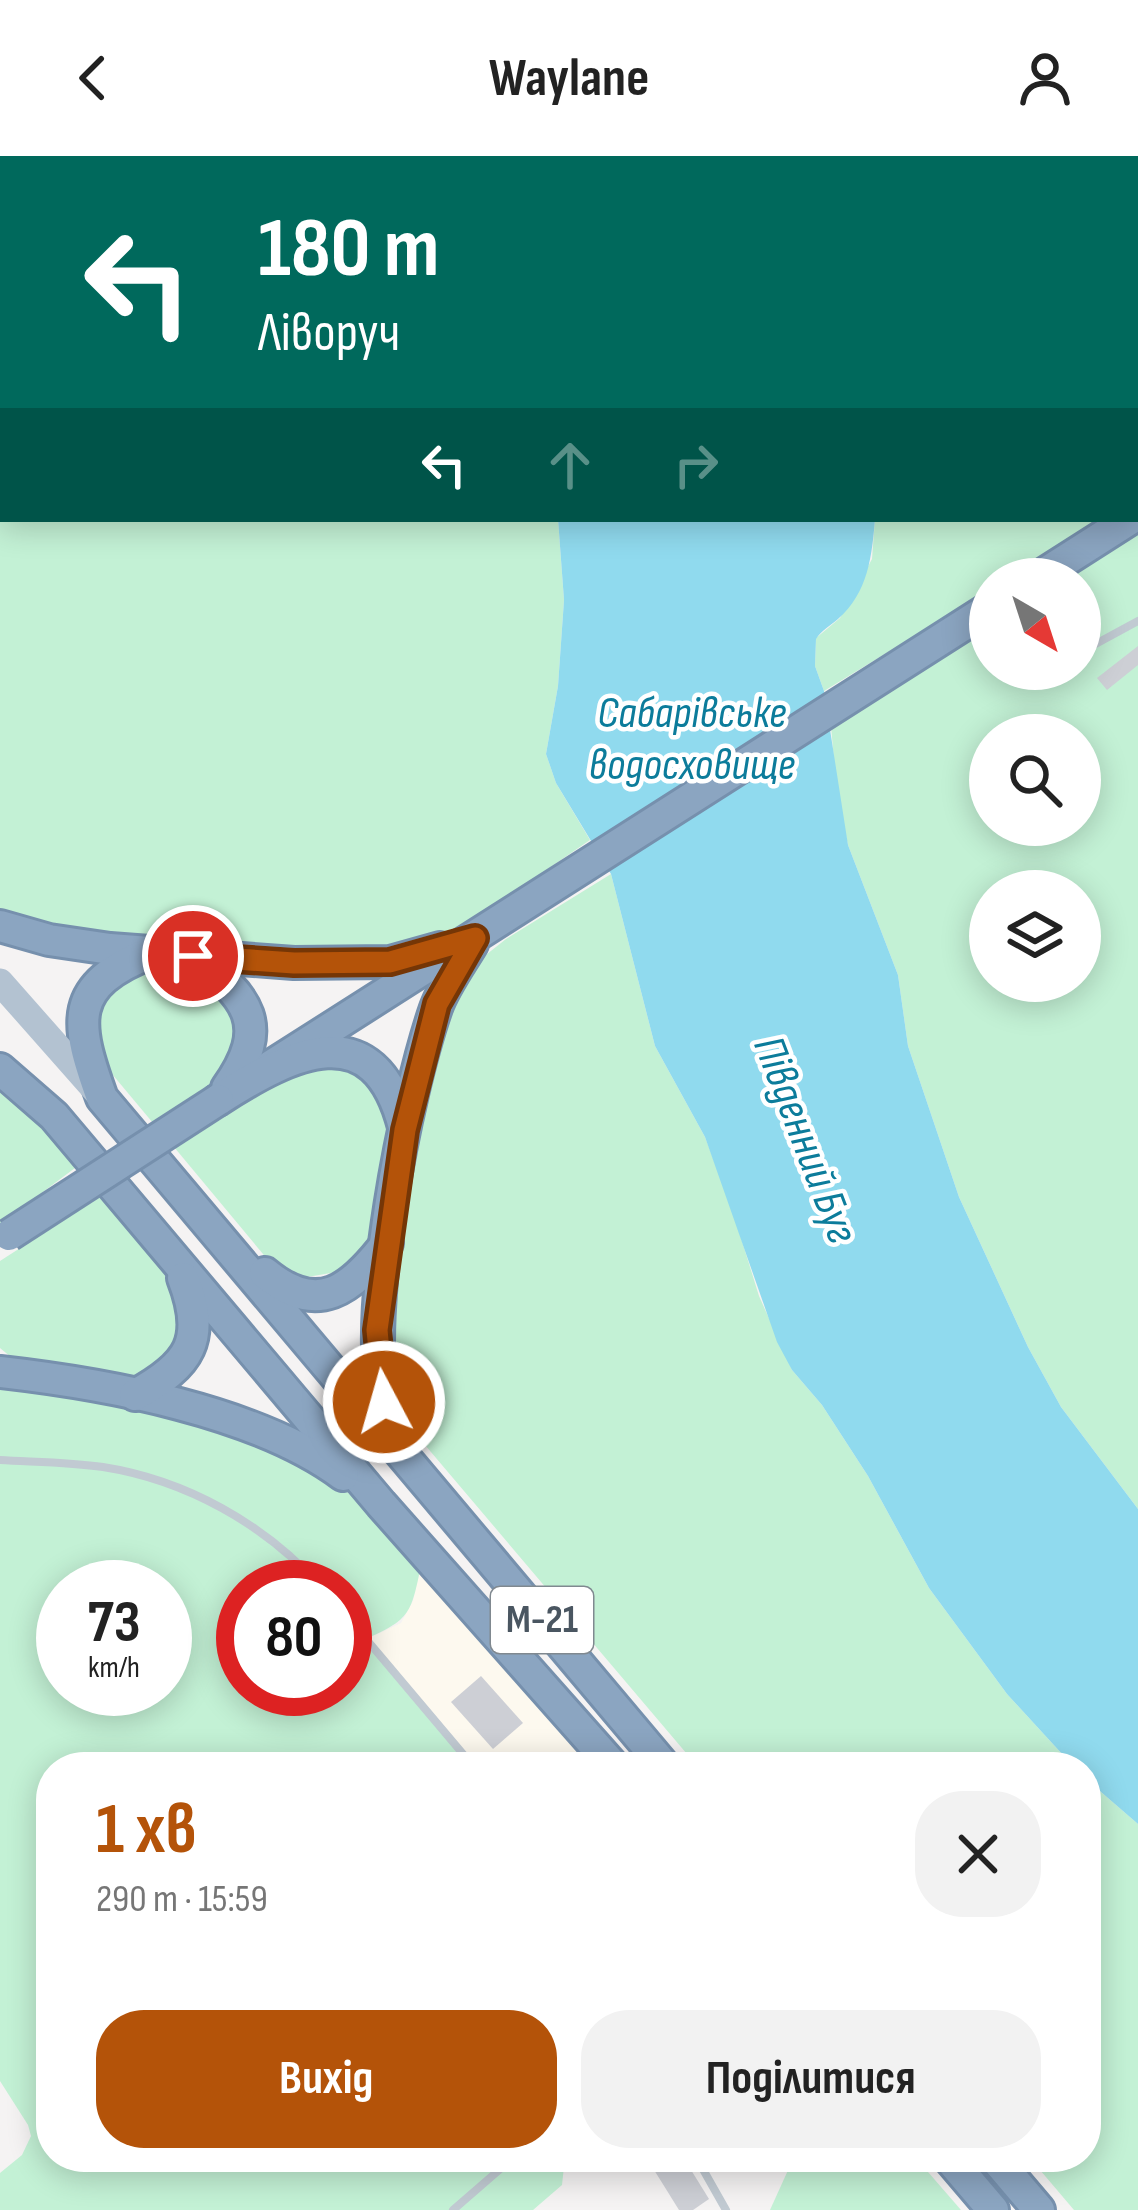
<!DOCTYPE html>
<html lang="uk">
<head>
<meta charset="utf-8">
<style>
  :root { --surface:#fff; --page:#f2f2f2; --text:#222; --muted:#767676; --accent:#b45309 }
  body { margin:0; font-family:"Sofia Sans Condensed",sans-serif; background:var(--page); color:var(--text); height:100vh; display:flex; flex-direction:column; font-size:45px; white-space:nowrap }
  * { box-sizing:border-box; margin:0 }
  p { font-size:39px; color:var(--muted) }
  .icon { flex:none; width:66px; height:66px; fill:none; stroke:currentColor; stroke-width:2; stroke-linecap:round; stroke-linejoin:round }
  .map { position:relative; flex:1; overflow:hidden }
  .details { position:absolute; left:36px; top:1596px; width:1065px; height:420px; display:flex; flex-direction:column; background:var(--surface); border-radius:48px; box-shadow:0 6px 30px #0003 }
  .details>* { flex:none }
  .top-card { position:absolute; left:0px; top:0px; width:1140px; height:366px; box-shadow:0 6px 30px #0003; background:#00695c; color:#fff; overflow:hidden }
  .needle { width:78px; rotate:141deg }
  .fabs { position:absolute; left:969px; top:402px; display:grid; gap:24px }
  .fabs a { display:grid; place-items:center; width:132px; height:132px; border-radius:50%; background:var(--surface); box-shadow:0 6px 30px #0003; font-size:60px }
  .speed { position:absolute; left:36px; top:1404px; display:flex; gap:24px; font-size:60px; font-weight:700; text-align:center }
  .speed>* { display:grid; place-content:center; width:156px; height:156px; border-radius:50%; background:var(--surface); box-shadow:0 6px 30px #0003; line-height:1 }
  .speed small { font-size:30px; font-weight:400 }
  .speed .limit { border:18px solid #d22; background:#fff; color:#111 }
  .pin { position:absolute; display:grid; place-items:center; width:102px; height:102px; color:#fff; margin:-51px; border:6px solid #fff; border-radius:50%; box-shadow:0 3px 12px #0007 }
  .me { position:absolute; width:132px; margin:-66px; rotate:354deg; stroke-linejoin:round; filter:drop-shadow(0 0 9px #0008) }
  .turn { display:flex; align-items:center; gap:42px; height:252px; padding:0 60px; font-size:54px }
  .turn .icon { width:156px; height:156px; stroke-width:2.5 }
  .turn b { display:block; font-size:84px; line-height:102px }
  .lanes { display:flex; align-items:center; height:114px; padding:0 60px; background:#0003; justify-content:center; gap:60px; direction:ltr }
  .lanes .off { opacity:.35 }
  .round { display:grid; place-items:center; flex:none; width:126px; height:126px; border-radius:48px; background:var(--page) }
  .head { display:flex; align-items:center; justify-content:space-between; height:204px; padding:0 60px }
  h1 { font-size:72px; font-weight:700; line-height:90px; color:var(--accent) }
  .cta { display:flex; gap:24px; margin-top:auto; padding:24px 60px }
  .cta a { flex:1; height:138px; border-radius:48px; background:var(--accent); color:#fff; font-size:48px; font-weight:700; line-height:138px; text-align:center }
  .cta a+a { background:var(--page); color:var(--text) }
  header { display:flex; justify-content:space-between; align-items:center; height:156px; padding:0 60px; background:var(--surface); font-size:54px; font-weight:700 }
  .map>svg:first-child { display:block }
</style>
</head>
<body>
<header><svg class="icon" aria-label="back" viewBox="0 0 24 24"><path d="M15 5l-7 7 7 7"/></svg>Waylane<svg class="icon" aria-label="person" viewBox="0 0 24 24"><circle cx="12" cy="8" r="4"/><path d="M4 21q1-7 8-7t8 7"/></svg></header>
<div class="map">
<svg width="1138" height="2054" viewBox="0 0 1138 2054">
  <rect width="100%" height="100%" fill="#f5f3f3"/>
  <polygon fill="#fdf9ef" points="424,1396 611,1611 474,1611 367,1483 401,1467 413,1445"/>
  <g fill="#c3f1d5" fill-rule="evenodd">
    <polygon points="0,0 476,0 477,3 3,3 3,363 558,363 564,444 558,530 546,598 556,627 590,684 469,767 385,796 135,788 0,761"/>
    <polygon points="875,363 1103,363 1008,423 990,423 990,434 824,535 815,510 816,482 840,462 872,403"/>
    <path d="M 1138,377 L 1138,1353 L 1061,1251 L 1028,1191 L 959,1041 L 908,890 L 898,819 L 848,689 L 837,639 L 831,570 L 990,469 L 990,513 L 1080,513 L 1080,423 L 1064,423 ZM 990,579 L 1080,579 L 1080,669 L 990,669 ZM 990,735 L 1080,735 L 1080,825 L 990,825 Z"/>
    <polygon points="611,718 655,890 705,981 732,1053 759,1140 792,1214 822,1249 868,1320 929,1432 1007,1538 1074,1611 698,1611 425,1289 400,1242 390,1179 426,912 445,852 477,806 506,783"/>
    <polygon points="183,810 216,831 235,863 236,892 218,923 153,967 97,900 95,865 108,832 140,812"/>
    <polygon points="341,909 373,927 391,973 382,1073 343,1115 295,1123 273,1110 174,991 279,920"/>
    <polygon points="0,921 79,1009 0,1068"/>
    <polygon points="104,1038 170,1113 190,1170 145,1229 17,1206 0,1192 0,1105"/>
    <path d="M 0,1231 C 111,1250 242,1259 336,1327 C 368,1351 393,1384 420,1414 C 411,1459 408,1464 366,1483 L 473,1611 L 51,1611 L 51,2001 L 565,2001 L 562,2029 L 533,2054 L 0,2054 L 0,2017 L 22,1999 L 31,1980 L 28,1969 L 0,1925 ZM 63,1431 L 165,1431 L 165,1533 L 63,1533 ZM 243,1431 L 345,1431 L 345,1533 L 243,1533 Z"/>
    <polygon points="1086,1623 1138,1668 1138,2054 1074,2054 1029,2001 1086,2001"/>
    <polygon points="794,2001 915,2001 961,2054 770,2054"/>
  </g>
  <g fill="#90daee">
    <polygon points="476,0 797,0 798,3 477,3"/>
    <path d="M 558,363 L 875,363 C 872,400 868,437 838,463 C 830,470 822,474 816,483 L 815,510 L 824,535 L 848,689 L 898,819 L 908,890 L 959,1041 L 1028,1191 L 1061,1251 L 1138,1353 L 1138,1668 L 1086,1623 L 1086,1611 L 1074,1611 L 1007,1538 L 929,1432 L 868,1320 L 822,1249 L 792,1214 L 777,1186 L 705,981 L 655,890 L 611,718 L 556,627 L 546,598 L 558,530 L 564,444 Z"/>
  </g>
  <g fill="#cdcfd5">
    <polygon points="1138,490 1138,509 1107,534 1097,522"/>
    <polygon points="481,1520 523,1567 493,1593 451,1546"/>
    <polygon points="646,2001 683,2001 709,2043 693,2054 679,2054"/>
  </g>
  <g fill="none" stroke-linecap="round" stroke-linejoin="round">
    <defs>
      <g id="highway">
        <polyline points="1036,423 1130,363"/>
        <polyline points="0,770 49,784 110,793 294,807 390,806 440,792"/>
        <path d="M 153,796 C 66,829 75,867 102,942 L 665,1611"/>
        <path d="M 193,800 C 249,841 271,870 227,932"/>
        <polyline points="271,910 990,452"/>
        <polyline points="0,913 54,960 381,1348 614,1611"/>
        <path d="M 218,944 C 291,897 374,855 404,971"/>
        <path d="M 265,1117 C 318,1161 351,1134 387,1087"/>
        <path d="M 0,1216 C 106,1228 257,1255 343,1319"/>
        <path d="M 135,1239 C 190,1209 207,1184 183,1122"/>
        <path d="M 400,1278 C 395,1267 387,1256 384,1245 C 362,1159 406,938 436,852 C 444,830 460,808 472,788"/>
        <polyline points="948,2001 993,2054"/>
        <polyline points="994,2001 1039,2054"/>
      </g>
    </defs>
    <use href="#highway" stroke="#7690ad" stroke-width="36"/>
    <g stroke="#c1cad2" stroke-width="8">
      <polyline points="1090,491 1138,465"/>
      <path d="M 0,1304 C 34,1306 70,1306 103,1311 C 186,1324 265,1368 321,1431"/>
      <polyline points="345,1458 474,1611"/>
      <polyline points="696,2001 726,2054"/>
      <polyline points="453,2054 514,2001"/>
    </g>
    <polyline stroke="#b3c2d1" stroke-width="27" points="0,826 99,938"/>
    <use href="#highway" stroke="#8ba5c1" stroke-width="30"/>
    <defs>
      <polyline id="highway-bridge" points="9,1079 218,944"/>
    </defs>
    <use href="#highway-bridge" stroke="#7690ad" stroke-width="36" stroke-linecap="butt"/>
    <use href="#highway-bridge" stroke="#8ba5c1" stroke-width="30"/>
  </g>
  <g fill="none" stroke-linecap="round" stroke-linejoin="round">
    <defs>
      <polyline id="route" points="193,800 294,807 390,806 475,782 437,848 405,974 377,1174 384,1246"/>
    </defs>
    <use href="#route" stroke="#753606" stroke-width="30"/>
    <use href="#route" stroke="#b45309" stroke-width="21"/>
  </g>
  <g text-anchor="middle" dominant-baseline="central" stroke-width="9" stroke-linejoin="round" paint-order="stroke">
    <rect fill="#fff" stroke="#808990" stroke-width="3" x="491" y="1431" width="102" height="66" rx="9"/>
    <g font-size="39" font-weight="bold" fill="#4a5661">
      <text x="542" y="1464">М-21</text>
    </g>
    <g font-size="45" font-style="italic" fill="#0c7c9b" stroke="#fff">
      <text x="692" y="557">Сабарівське<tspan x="692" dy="52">водосховище</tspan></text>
      <text transform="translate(805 984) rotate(69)">Південний Буг</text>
    </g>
  </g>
</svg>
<div class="fabs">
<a><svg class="needle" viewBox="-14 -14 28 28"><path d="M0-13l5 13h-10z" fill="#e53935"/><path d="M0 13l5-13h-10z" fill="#767676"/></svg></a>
<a><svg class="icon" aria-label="search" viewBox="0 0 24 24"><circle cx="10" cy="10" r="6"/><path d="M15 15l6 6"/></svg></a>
<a><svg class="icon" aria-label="layers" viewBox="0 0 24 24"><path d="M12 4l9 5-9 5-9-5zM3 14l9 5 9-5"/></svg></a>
</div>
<div class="speed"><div>73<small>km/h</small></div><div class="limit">80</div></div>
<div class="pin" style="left:193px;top:800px;background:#d93025"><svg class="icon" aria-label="arrive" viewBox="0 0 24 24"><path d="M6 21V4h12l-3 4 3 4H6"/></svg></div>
<svg class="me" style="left:384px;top:1246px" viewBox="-20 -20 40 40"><circle r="17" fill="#b45309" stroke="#fff" stroke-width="3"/><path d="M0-11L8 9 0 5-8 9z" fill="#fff"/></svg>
<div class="top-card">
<div class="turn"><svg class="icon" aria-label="left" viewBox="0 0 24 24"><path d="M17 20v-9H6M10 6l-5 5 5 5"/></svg><div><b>180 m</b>Ліворуч</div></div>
<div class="lanes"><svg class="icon" aria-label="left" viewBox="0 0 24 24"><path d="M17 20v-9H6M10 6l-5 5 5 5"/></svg><svg class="icon off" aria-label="ahead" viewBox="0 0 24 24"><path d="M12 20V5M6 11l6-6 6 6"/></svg><svg class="icon off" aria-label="right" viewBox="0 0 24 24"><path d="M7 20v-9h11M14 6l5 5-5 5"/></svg></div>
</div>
<section class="details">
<div class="head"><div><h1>1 хв</h1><p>290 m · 15:59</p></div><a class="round"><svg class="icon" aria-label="close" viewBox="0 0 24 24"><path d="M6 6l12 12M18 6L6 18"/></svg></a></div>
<div class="cta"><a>Вихід</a><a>Поділитися</a></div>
</section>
</div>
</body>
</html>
